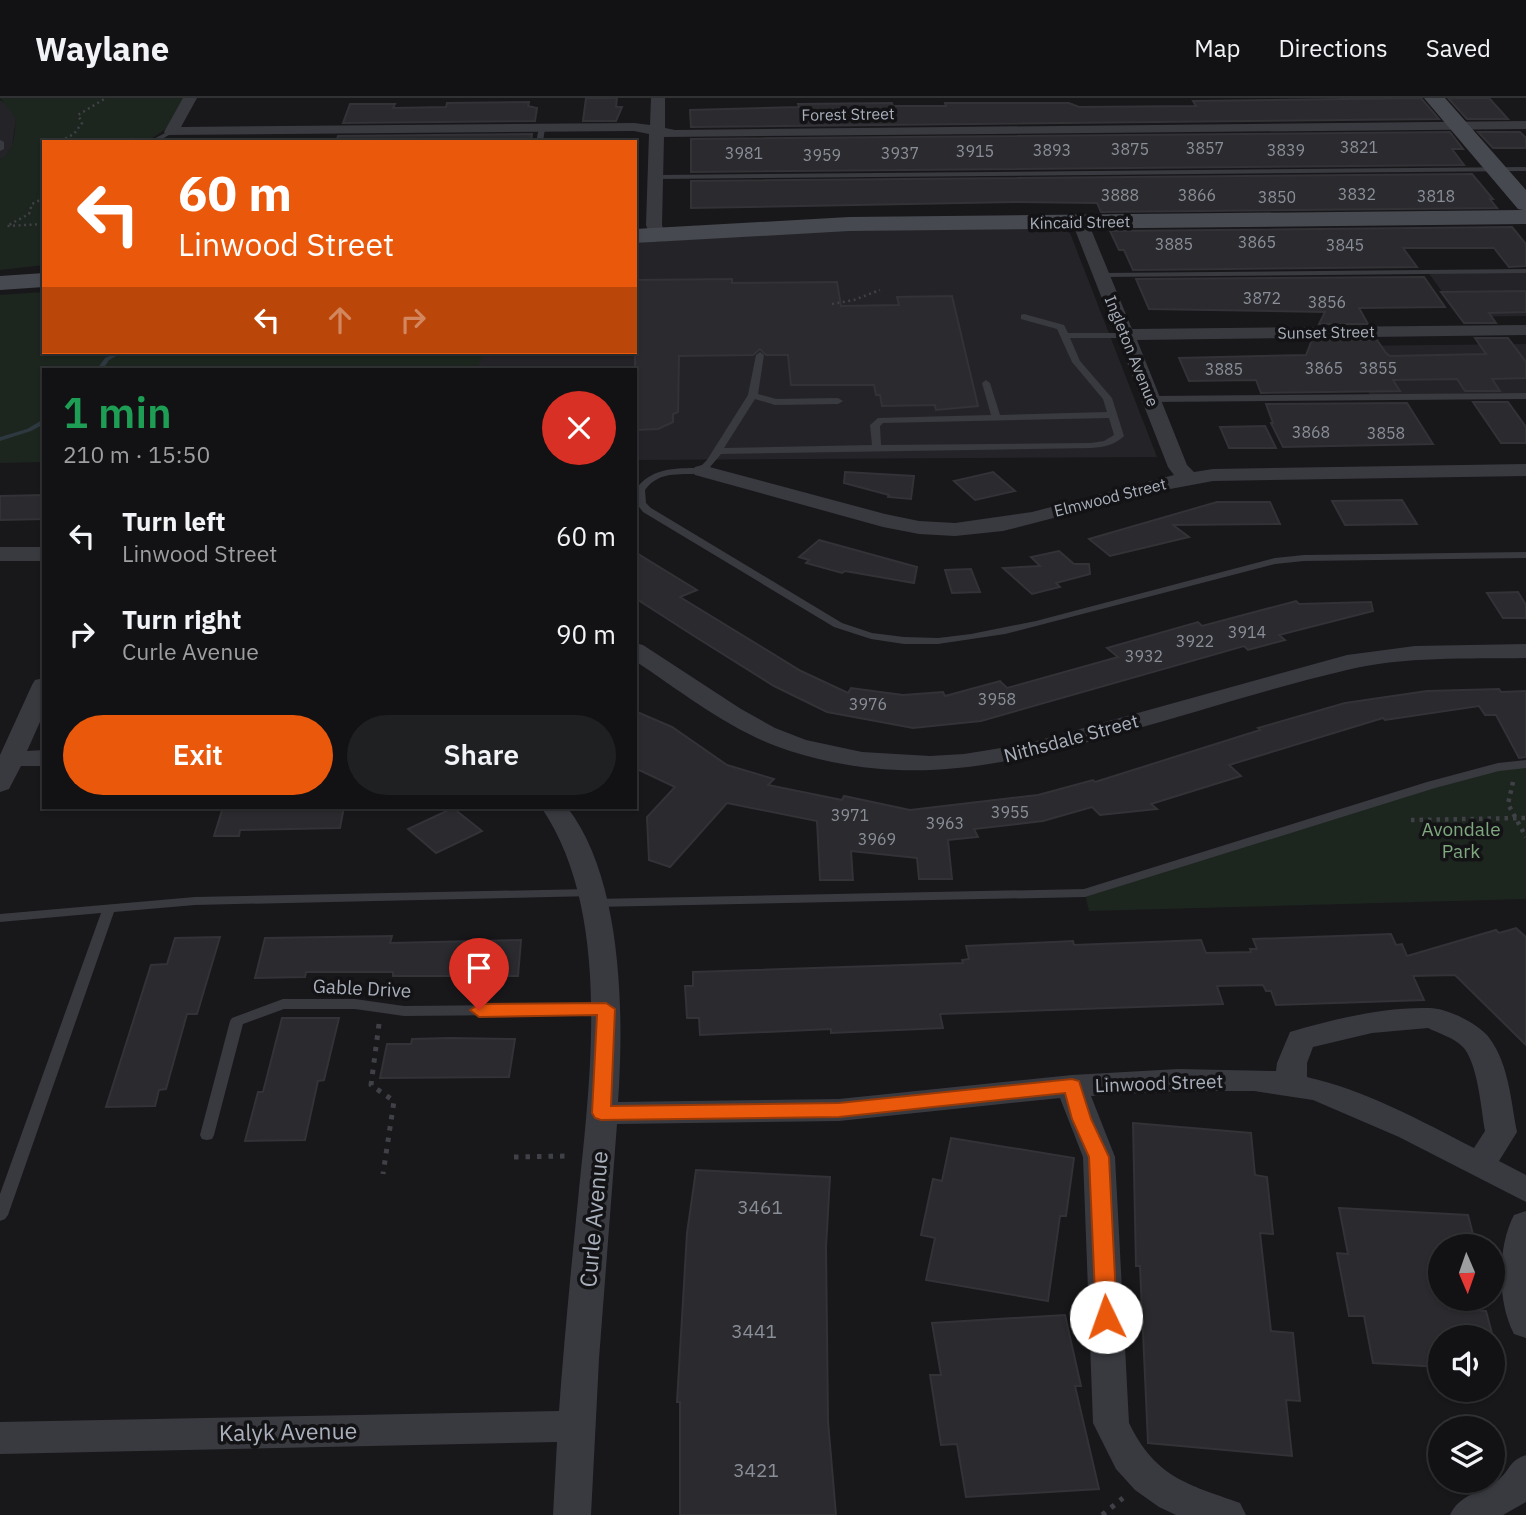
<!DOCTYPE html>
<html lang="en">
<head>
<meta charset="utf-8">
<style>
  :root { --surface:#121214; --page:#1f2022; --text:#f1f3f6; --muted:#9c9ea0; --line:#313234; --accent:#ea580c }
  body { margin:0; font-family:"IBM Plex Sans",sans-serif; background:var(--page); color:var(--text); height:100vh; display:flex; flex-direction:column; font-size:26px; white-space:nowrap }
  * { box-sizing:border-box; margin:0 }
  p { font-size:23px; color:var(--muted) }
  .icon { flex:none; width:38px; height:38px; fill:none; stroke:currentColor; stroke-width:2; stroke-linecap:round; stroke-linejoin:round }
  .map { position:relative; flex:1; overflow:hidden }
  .panel { position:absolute; left:42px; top:270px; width:595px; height:441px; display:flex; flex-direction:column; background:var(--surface); border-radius:0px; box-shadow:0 2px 5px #0004,0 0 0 2px var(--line) }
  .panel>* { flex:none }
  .banner { position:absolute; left:42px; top:42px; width:595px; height:214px; border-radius:0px; box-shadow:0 2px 5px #0004,0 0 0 2px var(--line); background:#ea580c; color:#fff; overflow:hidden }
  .needle { width:46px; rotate:178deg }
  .controls { position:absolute; left:1428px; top:1136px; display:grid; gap:14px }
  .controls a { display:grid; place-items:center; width:77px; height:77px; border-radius:50%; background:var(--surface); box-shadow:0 2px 5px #0004,0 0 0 2px var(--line); font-size:35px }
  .pin { position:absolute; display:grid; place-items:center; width:60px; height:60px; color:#fff; margin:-72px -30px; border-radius:50% 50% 50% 0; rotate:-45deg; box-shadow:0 0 7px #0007 }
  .pin .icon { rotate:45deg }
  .me { position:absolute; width:77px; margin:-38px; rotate:357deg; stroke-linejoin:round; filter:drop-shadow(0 0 5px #0008) }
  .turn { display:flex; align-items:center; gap:24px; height:147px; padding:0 21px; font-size:32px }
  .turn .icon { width:91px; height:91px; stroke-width:2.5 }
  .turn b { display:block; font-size:49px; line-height:60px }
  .lanes { display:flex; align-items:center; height:66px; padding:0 21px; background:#0003; justify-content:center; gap:35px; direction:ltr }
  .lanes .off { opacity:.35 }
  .round { display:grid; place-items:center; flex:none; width:74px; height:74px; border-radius:37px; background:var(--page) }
  .head { display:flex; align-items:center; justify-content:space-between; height:119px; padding:0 21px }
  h1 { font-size:42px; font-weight:600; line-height:52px; color:#1e9e55 }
  .primary-button { display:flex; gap:14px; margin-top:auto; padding:14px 21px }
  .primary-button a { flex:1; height:80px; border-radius:42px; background:var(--accent); color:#fff; font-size:28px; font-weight:600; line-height:80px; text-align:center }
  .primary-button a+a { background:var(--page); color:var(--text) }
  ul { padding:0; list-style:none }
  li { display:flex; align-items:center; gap:21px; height:98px; padding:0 21px }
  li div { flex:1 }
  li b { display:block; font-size:26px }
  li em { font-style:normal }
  header { display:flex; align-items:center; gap:42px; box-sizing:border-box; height:98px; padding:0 35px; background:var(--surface); border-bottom:2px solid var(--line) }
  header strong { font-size:33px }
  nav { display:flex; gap:38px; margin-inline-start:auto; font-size:24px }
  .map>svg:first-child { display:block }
</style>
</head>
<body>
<header>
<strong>Waylane</strong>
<nav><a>Map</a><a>Directions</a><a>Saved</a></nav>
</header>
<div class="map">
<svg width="1526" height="1417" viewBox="0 0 1526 1417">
  <rect width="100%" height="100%" fill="#18181b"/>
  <g fill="#242428">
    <polygon points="0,2 7,7 16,21 12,48 6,58 0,62"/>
    <polygon points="1059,130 1070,135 1157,359 635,362 635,271 471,271 473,254 635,254 635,145 810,133"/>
    <polygon points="1526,173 1526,218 1460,219 1428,174"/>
    <polygon points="1526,246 1526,295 1370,297 1341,248"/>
  </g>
  <g fill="#1d261e">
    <path d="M 0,0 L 184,0 L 166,31 L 146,44 L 44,44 L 44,167 L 0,172 L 0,62 C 15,53 14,37 16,21 Z"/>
    <polygon points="44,194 44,254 486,254 476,271 44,271 44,364 0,365 0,197"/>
    <polygon points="1526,666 1526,801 1089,813 1085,795 1431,687"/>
  </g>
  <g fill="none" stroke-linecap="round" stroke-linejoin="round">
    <g fill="#2d3840" fill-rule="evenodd">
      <polygon points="117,254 124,254 109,262 103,271 97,271 105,260"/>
      <polygon points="44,321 44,326 31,333 0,343 0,339 27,331"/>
    </g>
  </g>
  <g fill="#2b2b2f" stroke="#323237" stroke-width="2">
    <polygon points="586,0 617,0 616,9 622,9 616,23 583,23"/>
    <polygon points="1421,0 1439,21 691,29 690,12 799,9 798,6 892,5 893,8 946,8 945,5 1069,5 1079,9 1196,8 1193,3"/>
    <polygon points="1448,0 1489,0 1508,21 1467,21"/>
    <polygon points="529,4 528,8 537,10 535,23 343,25 350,6 395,6 393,10 446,9 447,5"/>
    <polygon points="1450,34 1463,51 1452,51 1464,67 691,74 691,41"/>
    <polygon points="1478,34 1520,34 1526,40 1526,50 1493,50"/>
    <polygon points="532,36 531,44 336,44 338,38"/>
    <polygon points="1472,76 1493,101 1490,101 1497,110 1101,114 1097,105 1015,104 691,110 691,83"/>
    <polygon points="1512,129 1526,146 1526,168 1509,169 1494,150 1403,150 1417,169 1133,172 1124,152 1119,152 1110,133"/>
    <polygon points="1424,179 1445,209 1359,210 1368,226 1319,226 1325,214 1149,211 1136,181"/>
    <polygon points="732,181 732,185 837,184 841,208 899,207 897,199 952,198 978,308 936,312 935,307 882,308 880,297 876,297 874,287 791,287 788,257 766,257 760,251 753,257 679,258 678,314 673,316 673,324 658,331 635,332 635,182"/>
    <polygon points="1526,193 1526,214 1489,215 1496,225 1464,225 1441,194"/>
    <polygon points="1475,240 1508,240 1526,264 1526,280 1492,281 1500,293 1465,293 1457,281 1393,282 1400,293 1261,295 1256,282 1189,283 1179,260 1306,257 1312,242 1377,242 1386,255 1390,258 1486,256"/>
    <polygon points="1473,304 1508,304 1526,329 1526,345 1501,345"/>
    <polygon points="1407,305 1433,346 1283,349 1271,325 1273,325 1266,306"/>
    <polygon points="1265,328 1276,350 1229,350 1220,329"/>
    <polygon points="845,374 914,378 911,401 888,399 889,397 844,385"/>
    <polygon points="993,374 1015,393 975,402 954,383"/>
    <polygon points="44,397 44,421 0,422 0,398"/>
    <polygon points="1402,402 1417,426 1345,427 1332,403"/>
    <polygon points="1217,404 1270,404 1280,426 1173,427 1189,439 1110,458 1089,441"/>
    <polygon points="819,442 917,469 914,485 845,473 842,475 806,465 809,462 799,459"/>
    <polygon points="1059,453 1074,466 1089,466 1090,476 1056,485 1060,489 1032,496 1003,470 1040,468 1031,459"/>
    <polygon points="635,454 697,492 680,499 801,573 848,595 851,590 903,597 943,594 945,598 1000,583 1007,590 1118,559 1107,550 1198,524 1202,528 1296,503 1299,506 1371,504 1373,513 1279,537 1285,542 1248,552 1244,548 981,623 913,630 827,614 774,588 694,538 635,500"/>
    <polygon points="971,471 980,494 952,495 945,472"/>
    <polygon points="1518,494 1526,507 1526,520 1503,520 1487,495"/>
    <polygon points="1499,591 1501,594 1526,593 1526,659 1519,660 1496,617 1485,617 1479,608 1385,622 1383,620 1229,667 1241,678 1151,706 1157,711 1100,717 1092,709 1043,723 974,731 978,739 948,742 952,781 919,781 917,760 851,753 853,782 820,782 817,723 727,705 670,769 649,762 647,719 675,689 635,670 635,613 672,629 727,667 774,681 768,687 842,702 844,698 910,712 1038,697 1093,682 1095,684 1260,632 1258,630 1345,605 1427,593"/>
    <polygon points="223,709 344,709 340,730 240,732 239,738 214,738"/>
    <polygon points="453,710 482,733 436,755 408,731"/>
    <polygon points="1516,830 1526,839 1526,947 1455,877 1413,878 1424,902 1276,907 1271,893 1266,893 1263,887 1217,888 1223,906 940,916 943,930 831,935 831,931 700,937 699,920 687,920 685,888 693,888 693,874 963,865 962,862 969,861 966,848 1073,843 1074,847 1201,842 1206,855 1251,854 1250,851 1257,851 1253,841 1391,836 1396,847 1402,846 1407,858 1496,832 1499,835"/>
    <polygon points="392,838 390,845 521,842 518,878 393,878 393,874 306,874 305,879 255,880 265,840"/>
    <polygon points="220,839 197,916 187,916 166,991 159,992 155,1008 106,1009 151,867 167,866 175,840"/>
    <polygon points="282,920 339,920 324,982 318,983 305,1042 245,1043 258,994 263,994"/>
    <polygon points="450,940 515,941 509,979 380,980 387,946 411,946 412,941"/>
    <polygon points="1133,1025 1251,1035 1255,1077 1267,1079 1273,1136 1260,1135 1271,1233 1293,1235 1300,1303 1286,1302 1292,1358 1148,1345 1140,1168 1136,1168"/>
    <polygon points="951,1040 1074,1060 1066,1118 1060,1118 1048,1203 926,1182 935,1140 921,1137 933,1081 942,1083"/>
    <polygon points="696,1072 830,1079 826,1149 828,1323 836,1417 680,1417 680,1304 677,1304 687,1135"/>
    <polygon points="1339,1110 1468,1117 1476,1148 1440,1148 1440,1200 1446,1200 1449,1211 1486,1213 1493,1239 1440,1239 1440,1269 1373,1265 1364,1218 1349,1218 1337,1155 1348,1156"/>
    <polygon points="1065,1217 1081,1288 1075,1288 1099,1391 966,1399 957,1346 941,1347 930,1277 941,1277 932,1225"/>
  </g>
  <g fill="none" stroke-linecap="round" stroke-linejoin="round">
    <g stroke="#3f4147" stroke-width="2.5" stroke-dasharray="2 3.5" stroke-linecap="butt">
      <polyline points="71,44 66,40 74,36 82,25 78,17 106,0"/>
      <polyline points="93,44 134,41"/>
      <polyline points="44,100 32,106 29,116 7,128 44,126"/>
      <polyline points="832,206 854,202 880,192"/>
    </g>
    <g stroke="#3f4147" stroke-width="4.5" stroke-dasharray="3.5 5" stroke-linecap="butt">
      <polyline points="1513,684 1508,706 1526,739"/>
      <polyline points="1411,722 1526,720"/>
    </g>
    <g stroke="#3f4147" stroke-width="5" stroke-dasharray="4.5 7" stroke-linecap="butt">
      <polyline points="379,926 371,987 394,1003 383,1076"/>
      <polyline points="514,1059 568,1058"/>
      <polyline points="1102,1417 1123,1400"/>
    </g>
    <g fill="#393a40" fill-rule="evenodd">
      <polygon points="542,28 545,30 543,44 536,44 539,30"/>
      <polygon points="169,33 174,34 157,44 148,44"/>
      <polygon points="0,42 4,44 4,51 0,53"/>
      <polygon points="1526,69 1526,73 657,81 653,79 657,77"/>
      <polygon points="1526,171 1526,175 1102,179 1098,177 1102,175"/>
      <path d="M 1024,216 L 1064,227 L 1068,235 L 1130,235 L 1130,239 L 1127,240 L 1070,240 L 1080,263 L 1112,300 L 1124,338 C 1115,347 1104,349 1091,350 L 721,356 L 705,375 C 683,378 660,371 645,392 L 646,405 L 651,410 L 842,525 L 872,535 L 904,539 L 938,540 L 971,536 L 1036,523 L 1275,460 L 1304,457 L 1526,454 L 1526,460 L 1304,463 L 1275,466 L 1005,536 L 938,546 L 904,546 L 871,541 L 834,529 L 643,414 L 636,405 L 635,392 C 651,370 674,370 699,370 L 707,362 L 748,297 L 756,257 L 760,254 L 764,257 L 758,296 L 776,301 L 838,300 L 843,303 L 838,306 L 775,307 L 755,301 L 724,350 L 872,347 L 870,327 L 878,320 L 991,317 L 982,285 L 986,282 L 990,285 L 1000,317 L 1107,314 L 1103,301 L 1072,264 L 1057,231 L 1021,221 L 1021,217 ZM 1109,320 L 1114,337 L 1104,343 L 1091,345 L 881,347 L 880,328 L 883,325 Z"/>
      <polygon points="1526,295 1526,301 1152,304 1147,301 1152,298"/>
      <polygon points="1526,662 1526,670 1499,673 1435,690 1085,799 594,809 587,805 594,801 1084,791 1427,684 1498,665"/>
      <polygon points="589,791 595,795 594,798 195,807 114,814 8,1117 5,1121 0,1123 0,1096 101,815 0,824 0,816 195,799"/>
      <polygon points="283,901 355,901 404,908 606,906 611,908 613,911 611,914 606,916 404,918 355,911 284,911 243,926 214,1037 212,1041 207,1042 202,1041 200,1037 230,923 232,920"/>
    </g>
    <g fill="#393a40" fill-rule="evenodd">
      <polygon points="183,0 197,0 181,29 634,25 650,27 651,0 665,0 665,30 675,32 1526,23 1526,31 664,39 662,127 665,137 657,142 651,141 646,127 649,36 634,33 166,37 164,34"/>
      <polygon points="1080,119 1088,124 1132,231 1526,227 1526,237 1137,242 1187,367 1194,374 1213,371 1526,366 1526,378 1213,383 1154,394 1003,433 955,438 919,436 883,429 695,377 692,373 695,369 702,367 885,416 919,423 955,425 1032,414 1174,377 1168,369 1072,124"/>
      <rect x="0" y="449" width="44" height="14"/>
      <path d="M 635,545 L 643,547 L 741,611 L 775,630 L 806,642 L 862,654 L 930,658 L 964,656 L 1026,646 L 1347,557 L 1415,548 L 1526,546 L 1526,560 C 1467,561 1405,558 1347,572 C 1270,590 1194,615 1117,636 C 1002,668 908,690 790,653 C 733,635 685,596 635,563 Z"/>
      <polygon points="44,580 44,615 27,653 44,652 44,668 21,668 9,691 0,694 0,657 32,587 35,582"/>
      <path d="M 541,709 L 567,709 C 623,781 624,917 618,1004 L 839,1001 L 1072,977 L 1178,971 L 1276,973 L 1277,965 L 1290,934 C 1334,921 1383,909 1429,910 C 1447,910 1480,926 1490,941 C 1509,967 1511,1004 1517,1034 L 1499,1063 L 1526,1077 L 1526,1104 L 1399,1039 L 1313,1002 L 1254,993 L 1178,993 L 1091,998 L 1115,1059 L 1129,1325 C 1156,1380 1187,1386 1240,1405 L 1246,1417 L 1176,1417 L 1159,1409 L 1135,1392 L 1116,1371 L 1093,1325 L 1083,1059 L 1060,1000 L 839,1023 L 617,1026 L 599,1261 L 591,1417 L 553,1417 L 557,1344 L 0,1356 L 0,1324 L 559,1313 C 564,1243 571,1172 578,1102 C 590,982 613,814 541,709 ZM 1428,930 C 1438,935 1454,940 1462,948 C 1478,964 1481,1011 1485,1033 L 1474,1050 C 1421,1023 1365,992 1307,979 L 1307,965 L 1313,949 L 1372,935 Z"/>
      <path d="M 1526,1113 L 1526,1240 L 1514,1236 C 1497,1204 1497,1149 1514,1117 Z"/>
      <path d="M 1526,1357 L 1526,1404 L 1503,1417 L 1450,1417 C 1459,1397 1481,1394 1498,1382 C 1511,1372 1508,1363 1526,1357 Z"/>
    </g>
    <g fill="#474950" fill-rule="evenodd">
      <polygon points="1424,0 1445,0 1526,92 1526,126 849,133 635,145 635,131 849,119 1523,112 1518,111"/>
      <polygon points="44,175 44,189 0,192 0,178"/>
    </g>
  </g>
  <polygon fill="#ea580c" stroke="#983908" stroke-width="2" points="606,905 615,911 611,1008 839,1005 1072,981 1079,983 1091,1021 1109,1059 1117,1219 1114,1225 1106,1227 1099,1225 1096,1219 1089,1059 1072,1021 1065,995 839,1019 601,1022 595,1020 592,1015 597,917 479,919 470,912 479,906"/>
  <g text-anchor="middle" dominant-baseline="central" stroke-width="7" stroke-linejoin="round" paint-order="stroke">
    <g font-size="16" fill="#a9b0bc" stroke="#131316">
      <text transform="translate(848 16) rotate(-1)">Forest Street</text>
      <text transform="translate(1080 124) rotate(-1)">Kincaid Street</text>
      <text transform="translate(1326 234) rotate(-1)">Sunset Street</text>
      <text transform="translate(1132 253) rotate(68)">Ingleton Avenue</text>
      <text transform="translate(1110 399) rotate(-14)">Elmwood Street</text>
    </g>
    <g font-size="16" fill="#898e98">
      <text x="1359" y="49">3821</text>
      <text x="1205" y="50">3857</text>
      <text x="1130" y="51">3875</text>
      <text x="1052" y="52">3893</text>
      <text x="1286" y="52">3839</text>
      <text x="975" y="53">3915</text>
      <text x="744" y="55">3981</text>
      <text x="900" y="55">3937</text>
      <text x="822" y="57">3959</text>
      <text x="1357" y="96">3832</text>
      <text x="1120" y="97">3888</text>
      <text x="1197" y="97">3866</text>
      <text x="1436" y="98">3818</text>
      <text x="1277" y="99">3850</text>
      <text x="1257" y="144">3865</text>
      <text x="1174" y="146">3885</text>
      <text x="1345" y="147">3845</text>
      <text x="1262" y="200">3872</text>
      <text x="1327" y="204">3856</text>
      <text x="1324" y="270">3865</text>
      <text x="1378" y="270">3855</text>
      <text x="1224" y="271">3885</text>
      <text x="1311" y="334">3868</text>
      <text x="1386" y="335">3858</text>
      <text x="1247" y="534">3914</text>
      <text x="1195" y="543">3922</text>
      <text x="1144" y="558">3932</text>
      <text x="997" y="601">3958</text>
      <text x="868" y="606">3976</text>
      <text x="1010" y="714">3955</text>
      <text x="850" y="717">3971</text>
      <text x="945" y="725">3963</text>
      <text x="877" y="741">3969</text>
    </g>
    <g font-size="19" fill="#a9b0bc" stroke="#131316">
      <text transform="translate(1071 640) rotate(-15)">Nithsdale Street</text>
      <text transform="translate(362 890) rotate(3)">Gable Drive</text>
      <text transform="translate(1159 985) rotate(-2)">Linwood Street</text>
    </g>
    <g font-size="19" fill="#7fa87f" stroke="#131316">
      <text x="1461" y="731">Avondale<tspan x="1461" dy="22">Park</tspan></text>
    </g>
    <g font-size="19" fill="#898e98">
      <text x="760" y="1109">3461</text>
      <text x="754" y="1233">3441</text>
      <text x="756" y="1372">3421</text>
    </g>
    <g font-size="23" fill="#a9b0bc" stroke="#131316">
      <text transform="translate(593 1121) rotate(-85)">Curle Avenue</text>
      <text transform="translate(288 1333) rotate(-1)">Kalyk Avenue</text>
    </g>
  </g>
</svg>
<div class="controls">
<a><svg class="needle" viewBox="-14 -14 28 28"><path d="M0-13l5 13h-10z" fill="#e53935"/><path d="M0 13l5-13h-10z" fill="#9c9ea0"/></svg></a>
<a><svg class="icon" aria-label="sound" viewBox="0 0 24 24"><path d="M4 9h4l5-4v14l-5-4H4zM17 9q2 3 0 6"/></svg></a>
<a><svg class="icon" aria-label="layers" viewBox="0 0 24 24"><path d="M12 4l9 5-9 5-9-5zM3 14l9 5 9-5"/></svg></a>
</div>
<div class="pin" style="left:479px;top:912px;background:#d93025"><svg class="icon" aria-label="arrive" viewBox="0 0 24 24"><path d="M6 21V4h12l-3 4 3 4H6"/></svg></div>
<svg class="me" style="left:1106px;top:1219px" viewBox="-20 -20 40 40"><circle r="19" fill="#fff"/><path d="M0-13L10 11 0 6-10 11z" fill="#ea580c"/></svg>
<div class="banner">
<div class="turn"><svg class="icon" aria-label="left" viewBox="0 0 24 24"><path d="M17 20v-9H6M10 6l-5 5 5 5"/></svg><div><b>60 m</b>Linwood Street</div></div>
<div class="lanes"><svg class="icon" aria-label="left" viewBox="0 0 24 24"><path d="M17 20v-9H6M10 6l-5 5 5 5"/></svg><svg class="icon off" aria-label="ahead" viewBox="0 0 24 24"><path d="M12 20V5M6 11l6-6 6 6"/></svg><svg class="icon off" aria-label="right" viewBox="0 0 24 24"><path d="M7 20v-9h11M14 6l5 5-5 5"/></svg></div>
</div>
<section class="panel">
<div class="head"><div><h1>1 min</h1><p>210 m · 15:50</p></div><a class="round" style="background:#d93025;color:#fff"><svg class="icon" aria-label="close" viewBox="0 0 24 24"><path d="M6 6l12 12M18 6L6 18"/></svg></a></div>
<ul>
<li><svg class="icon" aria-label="left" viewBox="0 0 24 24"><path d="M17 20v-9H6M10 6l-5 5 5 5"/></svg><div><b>Turn left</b><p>Linwood Street</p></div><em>60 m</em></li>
<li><svg class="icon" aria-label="right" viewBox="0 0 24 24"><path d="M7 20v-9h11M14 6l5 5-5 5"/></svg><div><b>Turn right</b><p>Curle Avenue</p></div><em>90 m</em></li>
</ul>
<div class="primary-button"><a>Exit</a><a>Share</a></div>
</section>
</div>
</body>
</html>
